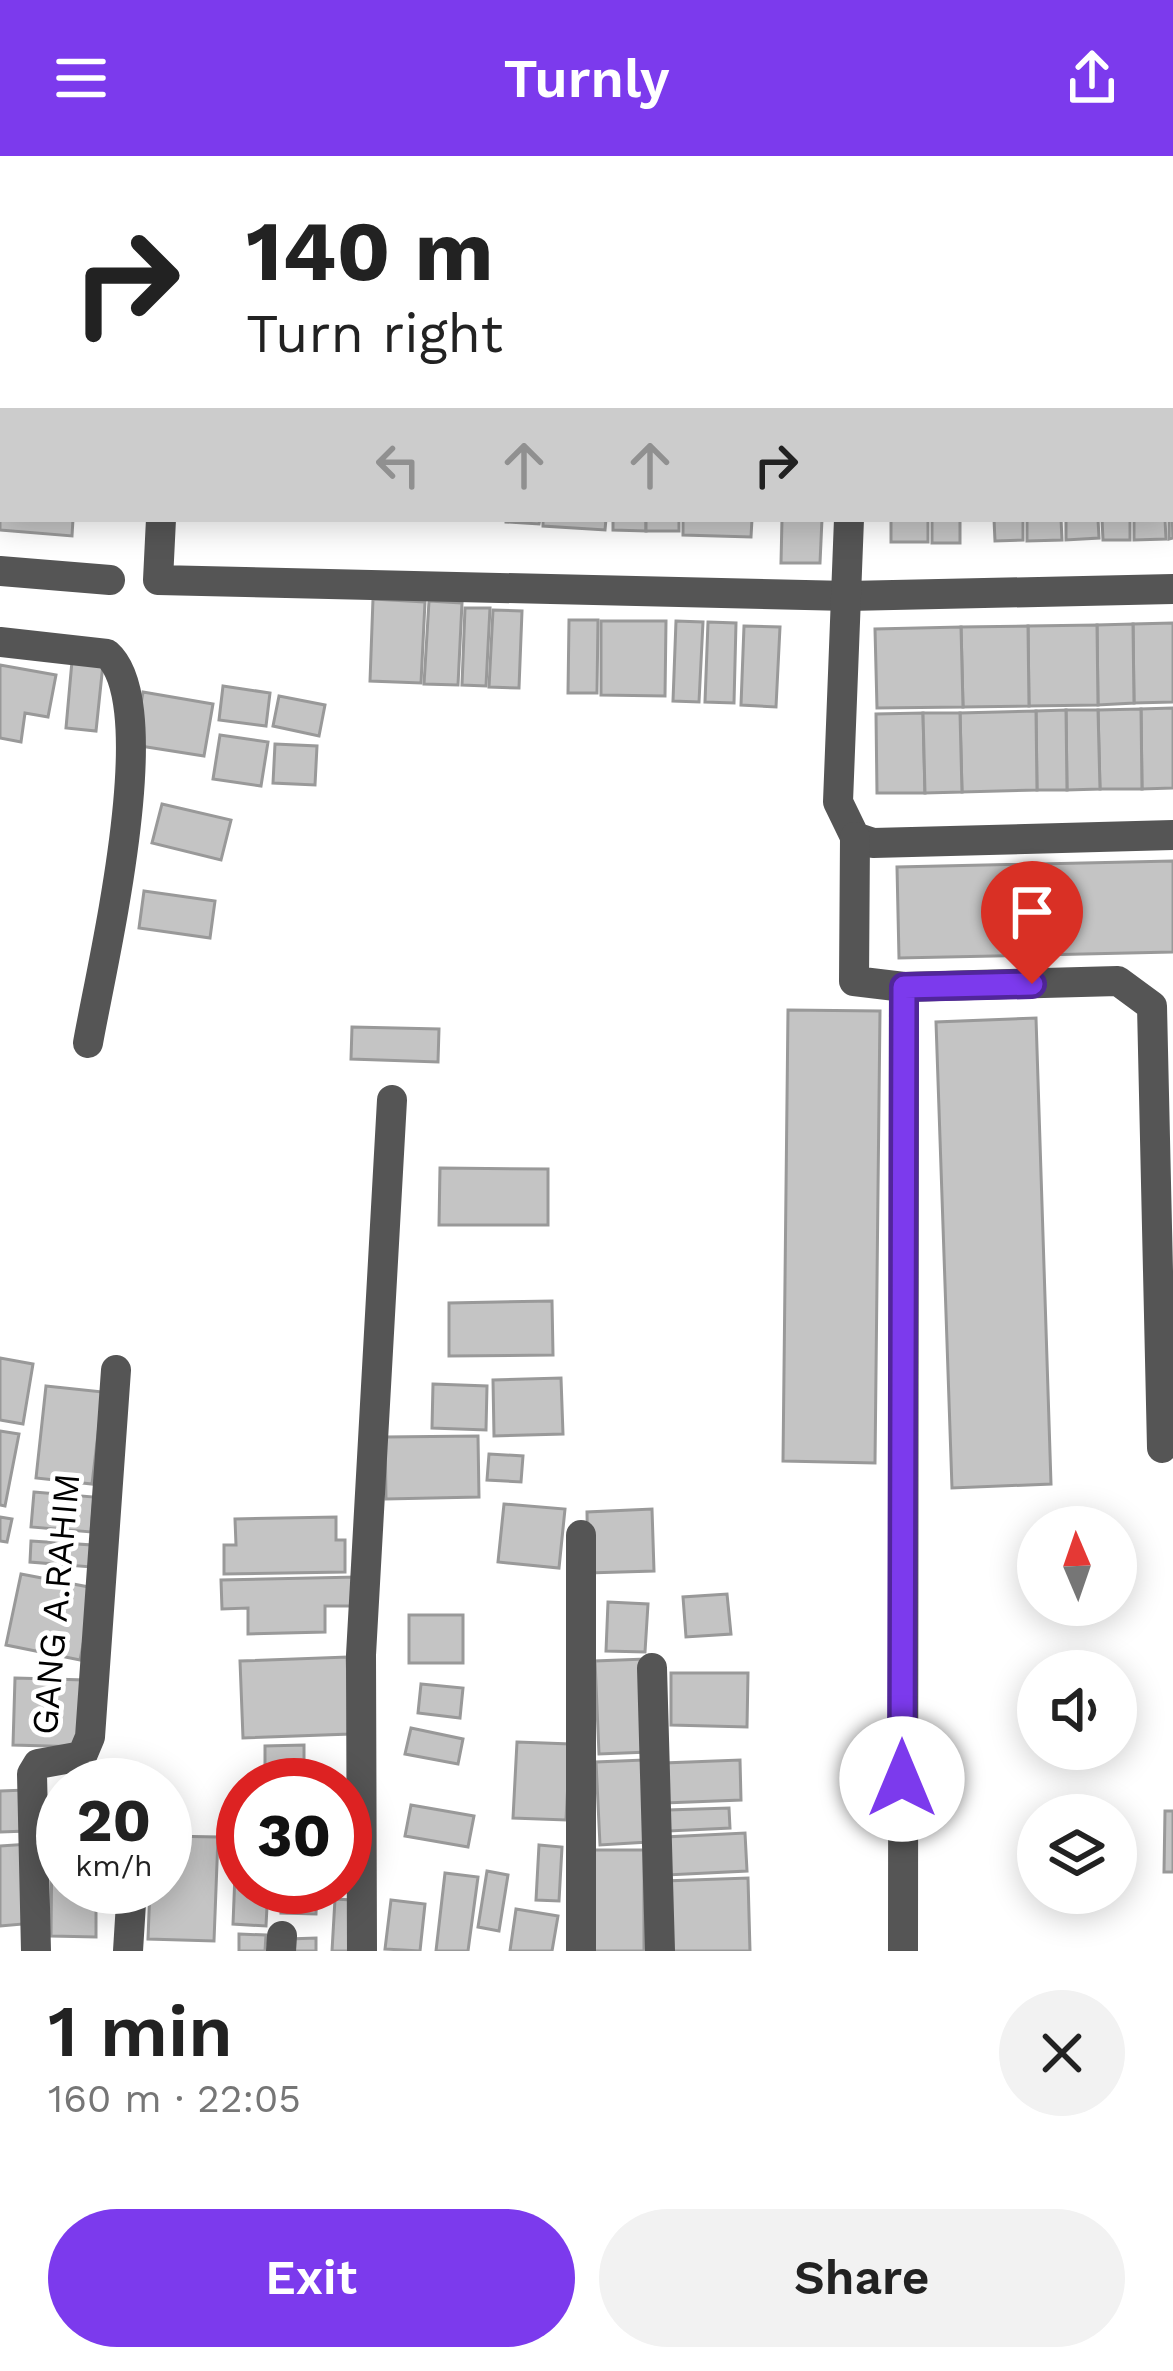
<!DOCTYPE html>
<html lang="en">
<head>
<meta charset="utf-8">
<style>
  :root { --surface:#fff; --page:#f2f2f2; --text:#222; --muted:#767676; --accent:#7c3aed }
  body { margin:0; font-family:"Work Sans",sans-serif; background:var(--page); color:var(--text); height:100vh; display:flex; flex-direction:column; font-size:45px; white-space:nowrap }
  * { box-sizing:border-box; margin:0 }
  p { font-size:39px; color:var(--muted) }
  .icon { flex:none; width:66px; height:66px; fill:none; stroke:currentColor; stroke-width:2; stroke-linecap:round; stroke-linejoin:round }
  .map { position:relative; height:1795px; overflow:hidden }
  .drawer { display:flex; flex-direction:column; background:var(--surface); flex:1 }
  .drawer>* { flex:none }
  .hud { position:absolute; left:0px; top:0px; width:1173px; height:366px; box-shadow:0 6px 30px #0003; background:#fff; color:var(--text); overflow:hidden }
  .needle { width:78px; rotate:358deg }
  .controls { position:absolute; left:1017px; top:1350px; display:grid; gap:24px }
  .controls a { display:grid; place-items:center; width:120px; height:120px; border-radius:50%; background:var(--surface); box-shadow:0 6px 30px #0003; font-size:60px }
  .speed { position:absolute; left:36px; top:1602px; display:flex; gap:24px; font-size:60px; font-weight:700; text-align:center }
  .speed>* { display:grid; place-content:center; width:156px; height:156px; border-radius:50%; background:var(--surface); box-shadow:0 6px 30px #0003; line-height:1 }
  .speed small { font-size:30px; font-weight:400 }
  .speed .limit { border:18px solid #d22; background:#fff; color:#111 }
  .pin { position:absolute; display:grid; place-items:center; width:102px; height:102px; color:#fff; margin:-123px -51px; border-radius:50% 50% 50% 0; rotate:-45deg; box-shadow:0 0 12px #0007 }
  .pin .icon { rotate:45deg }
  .me { position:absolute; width:132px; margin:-66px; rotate:0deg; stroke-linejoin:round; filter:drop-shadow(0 0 9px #0008) }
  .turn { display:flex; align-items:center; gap:42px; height:252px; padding:0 48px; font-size:54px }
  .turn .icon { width:156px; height:156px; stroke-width:2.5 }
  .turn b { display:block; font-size:84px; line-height:102px }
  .lanes { display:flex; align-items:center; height:114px; padding:0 48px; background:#0003; justify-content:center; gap:60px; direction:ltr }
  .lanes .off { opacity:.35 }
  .round { display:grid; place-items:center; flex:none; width:126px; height:126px; border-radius:63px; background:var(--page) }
  .headline { display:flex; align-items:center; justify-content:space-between; height:204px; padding:0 48px }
  h1 { font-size:72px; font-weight:600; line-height:90px }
  .button { display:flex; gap:24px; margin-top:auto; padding:24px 48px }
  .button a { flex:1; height:138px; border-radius:72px; background:var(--accent); color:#fff; font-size:48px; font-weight:600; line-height:138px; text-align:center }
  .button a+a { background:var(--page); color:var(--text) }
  header { display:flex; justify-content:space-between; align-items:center; height:156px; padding:0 48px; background:var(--accent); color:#fff; font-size:54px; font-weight:600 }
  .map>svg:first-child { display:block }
</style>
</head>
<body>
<header><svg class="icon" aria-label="menu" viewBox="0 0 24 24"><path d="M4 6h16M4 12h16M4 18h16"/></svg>Turnly<svg class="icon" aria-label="share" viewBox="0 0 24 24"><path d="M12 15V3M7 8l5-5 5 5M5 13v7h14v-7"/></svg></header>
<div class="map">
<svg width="1173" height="1795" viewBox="0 0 1173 1795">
  <rect width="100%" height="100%" fill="#fff"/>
  <g fill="#c4c4c4" stroke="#999" stroke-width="3">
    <polygon points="0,0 36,0 3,3 3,100"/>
    <polygon points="186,0 247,0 186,3"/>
    <polygon points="0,135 3,136 0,236"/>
    <polygon points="1170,301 1173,382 1169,383 1169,363"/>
    <polygon points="0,304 3,363 73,363 72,380 0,374"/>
    <polygon points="506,363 540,363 539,368 506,366"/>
    <polygon points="543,363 606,363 605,374 543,370"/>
    <polygon points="613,363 646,363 646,375 613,374"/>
    <rect x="646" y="363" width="33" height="12"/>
    <polygon points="683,363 752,363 751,381 683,379"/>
    <polygon points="782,363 822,363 820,407 781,407"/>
    <rect x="891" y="363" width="37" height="23"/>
    <rect x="932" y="363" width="28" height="24"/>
    <polygon points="994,363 1023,363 1023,384 995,385"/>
    <polygon points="1027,363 1061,363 1062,384 1027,385"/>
    <polygon points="1066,363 1098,363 1099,382 1066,384"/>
    <polygon points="1102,363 1130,363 1130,384 1103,384"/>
    <polygon points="1134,363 1165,363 1166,383 1134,384"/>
    <polygon points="373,443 425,446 421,527 370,525"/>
    <polygon points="429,445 462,447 458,529 424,528"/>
    <polygon points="465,452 490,452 486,530 462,529"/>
    <polygon points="493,454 522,455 519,532 489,531"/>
    <polygon points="569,464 598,464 597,537 568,537"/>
    <polygon points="601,465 666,465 665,540 601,539"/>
    <polygon points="676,465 703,466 699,546 673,545"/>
    <polygon points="708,466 736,467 734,547 705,546"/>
    <polygon points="1173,467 1173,546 1134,547 1133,468"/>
    <polygon points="1133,468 1134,547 1098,549 1097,469"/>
    <polygon points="1097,469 1098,549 1029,550 1028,470"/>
    <polygon points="744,470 780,471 776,551 741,549"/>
    <polygon points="1028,470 1029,550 963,551 961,471"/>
    <polygon points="961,471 963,551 877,552 875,473"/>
    <polygon points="72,505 103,508 96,575 66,572"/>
    <polygon points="0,509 56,519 48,561 25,557 21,586 0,582"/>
    <polygon points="223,530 270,537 266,570 219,564"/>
    <polygon points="143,536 213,548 204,600 134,589"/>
    <polygon points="279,540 325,549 319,580 273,570"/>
    <polygon points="1173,552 1173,632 1142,633 1141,553"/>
    <polygon points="1141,553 1142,633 1100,633 1098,554"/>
    <polygon points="1066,554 1098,554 1100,633 1067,634"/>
    <polygon points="1066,554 1067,634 1037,634 1036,555"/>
    <polygon points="1036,555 1037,634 962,636 960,557"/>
    <polygon points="923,557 925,637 877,637 876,558"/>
    <polygon points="923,557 960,557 962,636 925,637"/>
    <polygon points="220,579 268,586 261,630 213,623"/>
    <polygon points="275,588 317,590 315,629 273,627"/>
    <polygon points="162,648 231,664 221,704 152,687"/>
    <polygon points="1173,705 1173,796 899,802 897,711"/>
    <polygon points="144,735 215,745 210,782 139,772"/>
    <polygon points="788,854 880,855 875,1307 783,1305"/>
    <polygon points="1036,862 1051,1328 952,1332 936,866"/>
    <polygon points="352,871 439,873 438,906 351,903"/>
    <polygon points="440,1012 548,1013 548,1069 439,1069"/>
    <polygon points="552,1145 553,1199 449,1200 449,1147"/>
    <polygon points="0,1202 33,1208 23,1268 0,1264"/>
    <polygon points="561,1222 563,1278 494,1280 493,1224"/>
    <polygon points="433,1228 487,1230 486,1274 432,1272"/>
    <polygon points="46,1230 103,1236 92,1328 36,1322"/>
    <polygon points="0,1275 19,1278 5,1350 0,1349"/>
    <polygon points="478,1280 479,1341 386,1343 385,1281"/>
    <polygon points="489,1298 523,1300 521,1326 487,1324"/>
    <polygon points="34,1336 94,1341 91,1376 31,1371"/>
    <polygon points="504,1348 565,1353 559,1412 498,1406"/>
    <polygon points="652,1353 654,1415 588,1417 587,1356"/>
    <polygon points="0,1361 12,1363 7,1386 0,1385"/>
    <polygon points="336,1361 336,1384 345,1384 345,1416 224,1418 224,1389 236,1389 235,1363"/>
    <polygon points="31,1385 92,1389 91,1411 30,1406"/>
    <polygon points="21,1418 94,1432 80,1504 6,1489"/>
    <polygon points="357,1421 357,1450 325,1450 325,1476 248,1478 248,1452 222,1453 221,1424"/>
    <polygon points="727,1438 731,1478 686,1481 683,1441"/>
    <polygon points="608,1446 648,1448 645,1496 606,1495"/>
    <rect x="409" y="1459" width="54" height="48"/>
    <polygon points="347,1501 350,1578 243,1582 240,1505"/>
    <polygon points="645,1503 649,1596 599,1598 595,1505"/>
    <polygon points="671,1517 748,1517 747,1571 671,1569"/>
    <polygon points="15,1522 85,1524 83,1591 13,1589"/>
    <polygon points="421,1528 463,1532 460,1562 418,1557"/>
    <polygon points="411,1572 463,1583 458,1608 405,1598"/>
    <polygon points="517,1586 570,1588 566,1664 513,1662"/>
    <polygon points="304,1589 304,1629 265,1629 265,1590"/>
    <polygon points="644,1604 648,1686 600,1689 596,1606"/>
    <polygon points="740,1604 741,1644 665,1647 664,1607"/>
    <polygon points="26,1634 27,1675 0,1676 0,1635"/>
    <polygon points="411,1649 474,1660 468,1691 405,1680"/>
    <polygon points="243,1652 243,1702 234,1703 231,1653"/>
    <polygon points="729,1652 730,1672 669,1675 668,1654"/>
    <polygon points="1165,1655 1173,1655 1173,1716 1164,1716"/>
    <polygon points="745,1677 747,1715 667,1719 665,1681"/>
    <polygon points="165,1680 218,1681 214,1785 148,1783 150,1731 165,1731"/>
    <polygon points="52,1684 63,1685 63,1731 96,1731 96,1781 51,1780"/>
    <polygon points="29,1688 35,1767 0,1770 0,1690"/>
    <polygon points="539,1689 562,1691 559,1745 536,1744"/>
    <rect x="594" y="1694" width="50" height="101"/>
    <polygon points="487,1715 508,1719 499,1775 478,1771"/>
    <polygon points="445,1717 478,1721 468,1795 436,1795"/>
    <polygon points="235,1718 243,1719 243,1731 268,1731 266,1770 233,1768"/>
    <polygon points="748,1722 750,1795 667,1795 664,1725"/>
    <polygon points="282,1731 317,1731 316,1758 281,1757"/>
    <polygon points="335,1743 352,1744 350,1795 332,1795"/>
    <polygon points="391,1744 425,1748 420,1795 385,1793"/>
    <polygon points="516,1753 558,1760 552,1795 510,1795"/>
    <polygon points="239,1778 266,1779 265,1795 239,1795"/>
    <polygon points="316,1782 316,1795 288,1795 288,1783"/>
  </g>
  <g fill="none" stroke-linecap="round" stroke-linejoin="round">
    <g stroke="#555" stroke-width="30">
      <polyline points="0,118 3,118"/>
      <polyline points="161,363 158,424 848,440 1173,433"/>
      <polyline points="849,363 838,646 855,681 873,687 1173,679"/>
      <polyline points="0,415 110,424"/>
      <path d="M 0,486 L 107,498 C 165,549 101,812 88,887"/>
      <polyline points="855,681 854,825 904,831 1118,825 1152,850 1162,1292"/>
      <polyline points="652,1512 660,1795"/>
      <polyline points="36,1795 32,1618 38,1608 82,1600 90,1581 116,1214"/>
      <polyline points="128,1795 132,1731"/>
      <polyline points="281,1795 282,1780"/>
      <polyline points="362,1795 361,1499 392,944"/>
      <polyline points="581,1795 581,1379"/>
      <polyline points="903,1795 904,831"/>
    </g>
  </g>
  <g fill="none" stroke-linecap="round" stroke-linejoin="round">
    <defs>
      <polyline id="route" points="902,1623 904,831 1032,828"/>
    </defs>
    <use href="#route" stroke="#51269a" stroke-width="30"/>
    <use href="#route" stroke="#7c3aed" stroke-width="21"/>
  </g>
  <g text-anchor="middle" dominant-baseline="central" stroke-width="10" stroke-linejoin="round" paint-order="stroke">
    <g font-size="36" fill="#000" stroke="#fff">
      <text transform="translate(56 1448) rotate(-85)">GANG A.RAHIM</text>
    </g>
  </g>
</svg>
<div class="controls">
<a><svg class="needle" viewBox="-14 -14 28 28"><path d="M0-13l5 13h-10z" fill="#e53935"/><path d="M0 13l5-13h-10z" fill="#767676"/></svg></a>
<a><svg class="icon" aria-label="sound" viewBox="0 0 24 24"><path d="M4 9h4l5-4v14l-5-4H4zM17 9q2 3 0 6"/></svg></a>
<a><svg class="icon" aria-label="layers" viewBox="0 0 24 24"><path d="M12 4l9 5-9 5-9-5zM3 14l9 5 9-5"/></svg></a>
</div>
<div class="speed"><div>20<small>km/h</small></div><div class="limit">30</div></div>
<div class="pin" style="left:1032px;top:828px;background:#d93025"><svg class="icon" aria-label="arrive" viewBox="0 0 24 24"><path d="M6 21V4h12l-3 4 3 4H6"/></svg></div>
<svg class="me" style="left:902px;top:1623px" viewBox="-20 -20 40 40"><circle r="19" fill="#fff"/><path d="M0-13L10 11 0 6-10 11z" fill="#7c3aed"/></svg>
<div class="hud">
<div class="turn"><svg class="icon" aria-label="right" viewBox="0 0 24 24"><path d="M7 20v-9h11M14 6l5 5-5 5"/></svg><div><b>140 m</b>Turn right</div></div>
<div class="lanes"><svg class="icon off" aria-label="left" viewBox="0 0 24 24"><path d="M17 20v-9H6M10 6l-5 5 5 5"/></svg><svg class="icon off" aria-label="ahead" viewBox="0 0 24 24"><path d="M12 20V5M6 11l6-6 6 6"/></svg><svg class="icon off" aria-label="ahead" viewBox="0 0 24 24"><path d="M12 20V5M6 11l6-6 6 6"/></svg><svg class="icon" aria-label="right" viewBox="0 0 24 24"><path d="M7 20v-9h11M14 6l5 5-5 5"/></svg></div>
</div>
</div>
<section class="drawer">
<div class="headline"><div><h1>1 min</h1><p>160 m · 22:05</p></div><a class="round"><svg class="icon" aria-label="close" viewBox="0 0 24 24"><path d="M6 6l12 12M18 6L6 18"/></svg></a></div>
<div class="button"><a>Exit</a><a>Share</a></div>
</section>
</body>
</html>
